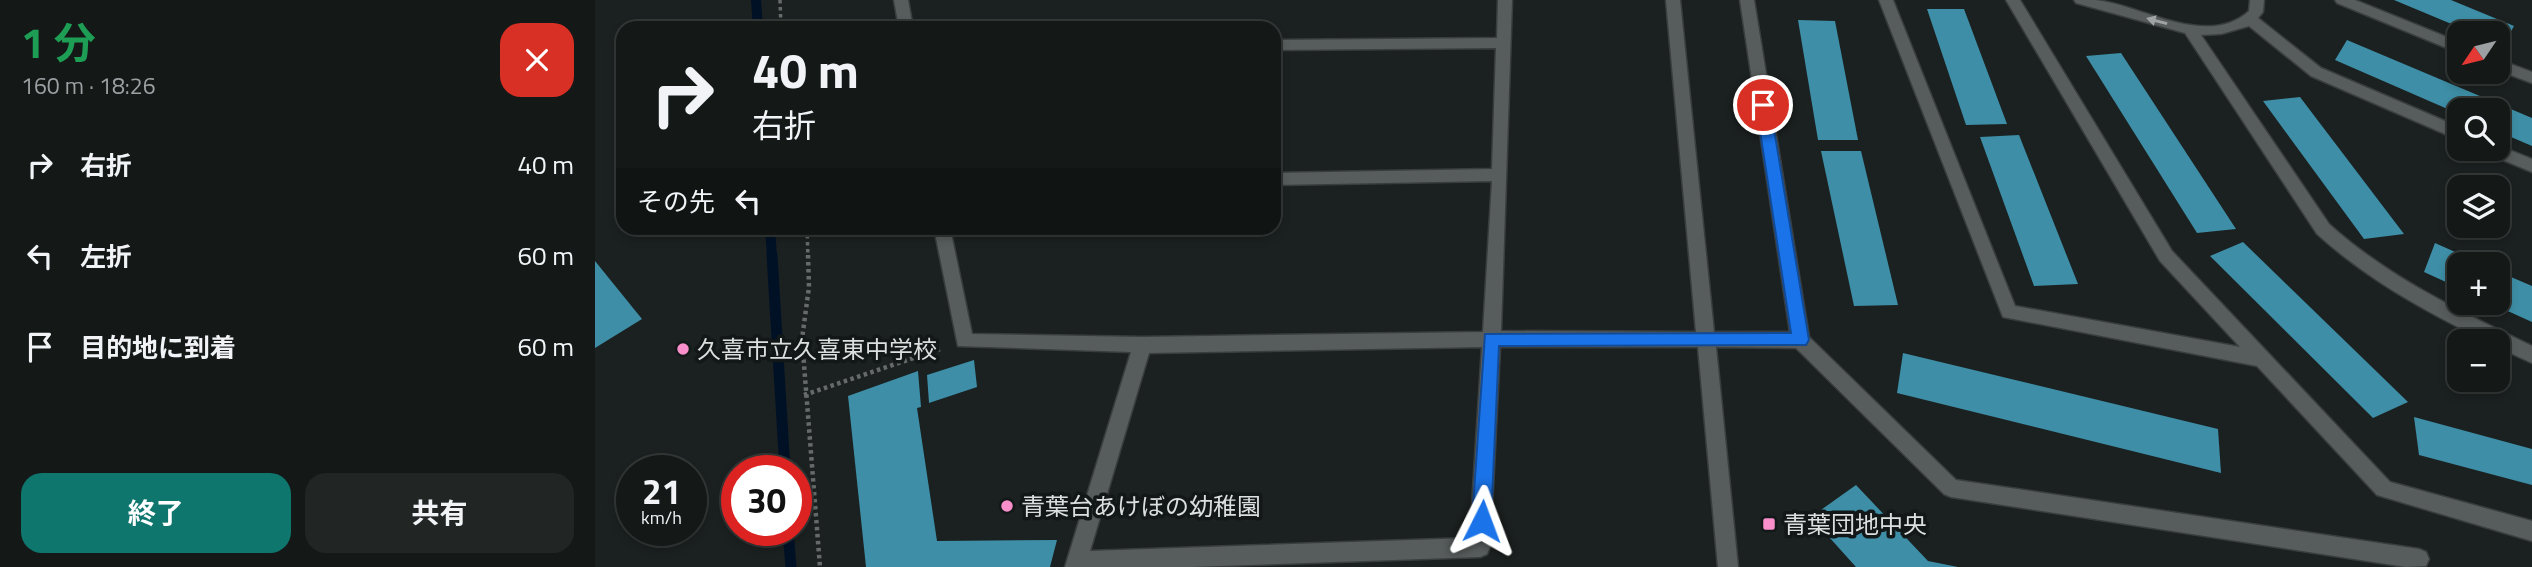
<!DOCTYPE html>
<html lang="ja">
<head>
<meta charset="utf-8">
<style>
  :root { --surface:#141918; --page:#212625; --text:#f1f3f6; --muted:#9da0a2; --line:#333837; --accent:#0f766e }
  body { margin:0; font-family:"Titillium Web","Noto Sans JP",sans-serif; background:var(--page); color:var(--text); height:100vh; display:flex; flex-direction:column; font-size:26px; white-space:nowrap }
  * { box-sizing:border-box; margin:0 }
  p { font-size:23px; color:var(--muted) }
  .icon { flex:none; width:38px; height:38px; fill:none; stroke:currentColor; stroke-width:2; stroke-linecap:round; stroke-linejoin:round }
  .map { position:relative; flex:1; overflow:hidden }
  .panel { display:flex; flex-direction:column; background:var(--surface); width:595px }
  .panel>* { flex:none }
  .hud { position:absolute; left:21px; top:21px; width:665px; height:214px; border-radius:21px; box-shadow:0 4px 10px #0003,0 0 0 2px var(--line); background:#141918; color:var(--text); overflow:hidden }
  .needle { width:46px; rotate:235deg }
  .tools { position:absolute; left:1852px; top:21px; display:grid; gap:14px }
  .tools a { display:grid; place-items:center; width:63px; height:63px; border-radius:14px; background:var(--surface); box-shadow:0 4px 10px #0003,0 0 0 2px var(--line); font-size:35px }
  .speed { position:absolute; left:21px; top:455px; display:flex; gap:14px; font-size:35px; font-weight:700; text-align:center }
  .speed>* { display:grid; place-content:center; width:91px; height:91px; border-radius:50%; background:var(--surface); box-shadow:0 4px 10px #0003,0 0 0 2px var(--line); line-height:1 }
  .speed small { font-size:18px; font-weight:400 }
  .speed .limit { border:10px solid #d22; background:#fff; color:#111 }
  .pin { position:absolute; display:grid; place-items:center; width:60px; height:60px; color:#fff; margin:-30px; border:4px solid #fff; border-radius:50%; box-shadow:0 2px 7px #0007 }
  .me { position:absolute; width:77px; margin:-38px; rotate:3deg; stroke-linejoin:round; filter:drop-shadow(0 0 5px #0008) }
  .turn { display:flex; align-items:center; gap:24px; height:147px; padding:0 21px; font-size:32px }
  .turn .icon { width:91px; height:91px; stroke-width:2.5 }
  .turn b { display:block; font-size:49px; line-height:60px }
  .then { display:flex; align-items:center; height:66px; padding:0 21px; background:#0003; gap:14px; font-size:26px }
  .round { display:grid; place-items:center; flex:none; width:74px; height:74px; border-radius:21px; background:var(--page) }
  .headline { display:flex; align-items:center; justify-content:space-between; height:119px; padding:0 21px }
  h1 { font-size:42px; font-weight:700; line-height:52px; color:#1e9e55 }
  .action { display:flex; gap:14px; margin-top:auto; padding:14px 21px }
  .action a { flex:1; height:80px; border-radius:21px; background:var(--accent); color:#fff; font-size:28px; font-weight:700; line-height:80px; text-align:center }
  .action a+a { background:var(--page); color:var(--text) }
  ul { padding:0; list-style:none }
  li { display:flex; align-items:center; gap:21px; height:91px; padding:0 21px }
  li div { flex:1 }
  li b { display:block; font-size:26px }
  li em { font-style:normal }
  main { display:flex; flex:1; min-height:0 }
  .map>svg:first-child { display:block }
</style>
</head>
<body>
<main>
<section class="panel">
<div class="headline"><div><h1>1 分</h1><p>160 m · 18:26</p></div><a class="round" style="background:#d93025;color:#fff"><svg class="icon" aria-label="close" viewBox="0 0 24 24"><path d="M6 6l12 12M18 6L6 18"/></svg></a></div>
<ul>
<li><svg class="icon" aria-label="right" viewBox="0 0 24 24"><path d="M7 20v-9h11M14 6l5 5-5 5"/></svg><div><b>右折</b></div><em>40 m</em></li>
<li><svg class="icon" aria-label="left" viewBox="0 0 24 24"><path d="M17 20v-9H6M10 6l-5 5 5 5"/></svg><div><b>左折</b></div><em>60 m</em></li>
<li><svg class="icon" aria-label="arrive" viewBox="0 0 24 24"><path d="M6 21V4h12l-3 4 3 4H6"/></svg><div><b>目的地に到着</b></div><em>60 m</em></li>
</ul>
<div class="action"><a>終了</a><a>共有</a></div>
</section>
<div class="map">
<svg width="1937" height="567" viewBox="0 0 1937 567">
  <rect width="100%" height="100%" fill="#1b2120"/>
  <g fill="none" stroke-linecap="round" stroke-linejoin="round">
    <g stroke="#001126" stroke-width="10">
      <polyline points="161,0 163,28"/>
      <polyline points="175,228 177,257"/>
    </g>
    <g stroke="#001126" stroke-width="11">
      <polyline points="177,255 190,471"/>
      <polyline points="193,530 196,567"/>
    </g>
  </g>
  <g fill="#3d8ea6">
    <polygon points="1799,0 1856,0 1919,26 1908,46 1902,43 1902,33 1878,33"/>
    <polygon points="1332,9 1369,9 1412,124 1371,125"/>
    <polygon points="1203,20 1240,21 1263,140 1223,140"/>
    <polygon points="1752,40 1937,118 1937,146 1902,131 1902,110 1864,110 1864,114 1740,60"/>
    <polygon points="1526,53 1641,229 1602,233 1491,56"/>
    <polygon points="1705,97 1809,234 1769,239 1668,101"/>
    <polygon points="1424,135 1483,284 1439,286 1385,137"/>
    <polygon points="1226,151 1266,151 1303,305 1259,306"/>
    <polygon points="1648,242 1813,402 1778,418 1615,256"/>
    <polygon points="1840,243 1887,264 1864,264 1864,288 1829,272"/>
    <polygon points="0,261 47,319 0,348"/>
    <polygon points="1902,271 1937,286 1937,322 1895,303 1902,303"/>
    <polygon points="1308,353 1623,429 1626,473 1302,393"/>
    <polygon points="379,360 382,387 334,403 332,375"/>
    <polygon points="323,371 326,407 322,408 342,541 462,540 455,567 271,567 253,396"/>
    <polygon points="1819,417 1937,449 1937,485 1824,455"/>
    <polygon points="1261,485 1333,561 1363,567 1261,567 1216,517"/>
  </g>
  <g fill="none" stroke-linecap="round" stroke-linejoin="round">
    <defs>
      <g id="minor">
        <polygon points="299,0 313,0 318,28 304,28"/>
        <path d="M 903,0 L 917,0 L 906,331 L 1101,332 L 1071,0 L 1085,0 L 1119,332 L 1195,332 L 1145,0 L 1159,0 L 1214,337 L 1361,480 L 1824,549 L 1831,552 L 1834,559 L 1831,566 L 1811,567 L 1356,497 L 1349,494 L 1201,348 L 1121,347 L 1143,567 L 1123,567 L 1103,347 L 905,347 L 895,547 L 892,554 L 885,557 L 595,567 L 470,567 L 536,352 L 363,346 L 339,228 L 355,228 L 377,334 L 547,337 L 888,332 L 897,181 L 679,185 L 679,173 L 897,169 L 901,48 L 679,50 L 679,40 L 902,38 ZM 887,347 L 875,538 L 495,551 L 554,353 Z"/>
        <polygon points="1284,0 1298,0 1420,306 1645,347 1565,261 1411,0 1425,0 1577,251 1795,482 1937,521 1937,541 1782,495 1662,366 1408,317"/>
        <path d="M 1479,0 C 1486,0 1494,0 1501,0 C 1547,5 1612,49 1654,11 L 1655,0 L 1669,0 L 1668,12 L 1663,18 L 1726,68 L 1864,127 L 1864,140 L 1716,76 L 1654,26 L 1626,34 L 1606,35 L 1734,224 C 1794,278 1865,311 1937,346 L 1937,363 L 1902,347 L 1902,341 L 1891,341 C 1830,311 1773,280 1722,234 L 1590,33 L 1481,3 Z"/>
        <polygon points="1740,0 1760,0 1864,42 1864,53 1742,3"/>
        <polygon points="1902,59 1937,72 1937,83 1902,70"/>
        <polygon points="1902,145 1937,159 1937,172 1891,153 1889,149 1902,149"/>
      </g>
    </defs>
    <use href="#minor" stroke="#393d3d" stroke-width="3"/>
    <g stroke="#666b6a" stroke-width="3.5" stroke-dasharray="3.5 3.5" stroke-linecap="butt">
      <polyline points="185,0 186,28"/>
      <polyline points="212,228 213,257"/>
    </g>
    <g stroke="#666b6a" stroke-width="4.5" stroke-dasharray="3.5 3.5" stroke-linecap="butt">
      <polyline points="213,255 214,287 207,339 225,567"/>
      <polyline points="209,395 348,348"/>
    </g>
    <use href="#minor" fill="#575d5c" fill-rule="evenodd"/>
  </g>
  <defs><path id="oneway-solid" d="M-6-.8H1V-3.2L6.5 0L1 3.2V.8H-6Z" transform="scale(1.75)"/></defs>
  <use fill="#a0a4a4" href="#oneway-solid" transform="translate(1562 21) rotate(-165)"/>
  <polygon fill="#1a73e8" stroke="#114b97" stroke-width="2" points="1168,100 1175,105 1214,340 1211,345 904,346 896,521 893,527 887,530 880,527 877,521 890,334 1196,333 1161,105"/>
  <g fill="#f98fca" stroke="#121717" stroke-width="2.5">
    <circle cx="88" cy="349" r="7"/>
    <circle cx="412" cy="506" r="7"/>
    <rect x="1167" y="517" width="14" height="14" rx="3.5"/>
  </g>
  <g text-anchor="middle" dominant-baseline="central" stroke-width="7" stroke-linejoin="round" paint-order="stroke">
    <g font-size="24" fill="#dbdfde" stroke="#121717" text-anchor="start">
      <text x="102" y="349">久喜市立久喜東中学校</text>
      <text x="426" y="506">青葉台あけぼの幼稚園</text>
      <text x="1188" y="524">青葉団地中央</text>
    </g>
  </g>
</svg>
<div class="tools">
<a><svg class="needle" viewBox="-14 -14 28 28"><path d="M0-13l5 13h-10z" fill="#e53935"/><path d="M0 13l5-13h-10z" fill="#9da0a2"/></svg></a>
<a><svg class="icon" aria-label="search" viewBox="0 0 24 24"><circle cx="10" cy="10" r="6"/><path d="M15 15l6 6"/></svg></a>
<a><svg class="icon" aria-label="layers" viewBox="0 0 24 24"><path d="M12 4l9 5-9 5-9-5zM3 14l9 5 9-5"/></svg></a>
<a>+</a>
<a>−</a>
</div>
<div class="speed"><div>21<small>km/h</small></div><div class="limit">30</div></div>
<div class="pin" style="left:1168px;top:105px;background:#d93025"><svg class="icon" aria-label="arrive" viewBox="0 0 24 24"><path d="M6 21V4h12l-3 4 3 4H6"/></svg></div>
<svg class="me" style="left:887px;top:521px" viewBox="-20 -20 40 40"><path d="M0-17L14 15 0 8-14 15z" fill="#1a73e8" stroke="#fff" stroke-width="4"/></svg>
<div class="hud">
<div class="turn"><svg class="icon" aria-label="right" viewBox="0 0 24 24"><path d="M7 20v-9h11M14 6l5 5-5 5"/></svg><div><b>40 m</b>右折</div></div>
<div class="then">その先<svg class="icon" aria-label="left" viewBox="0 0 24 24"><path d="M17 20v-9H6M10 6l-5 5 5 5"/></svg></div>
</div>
</div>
</main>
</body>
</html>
